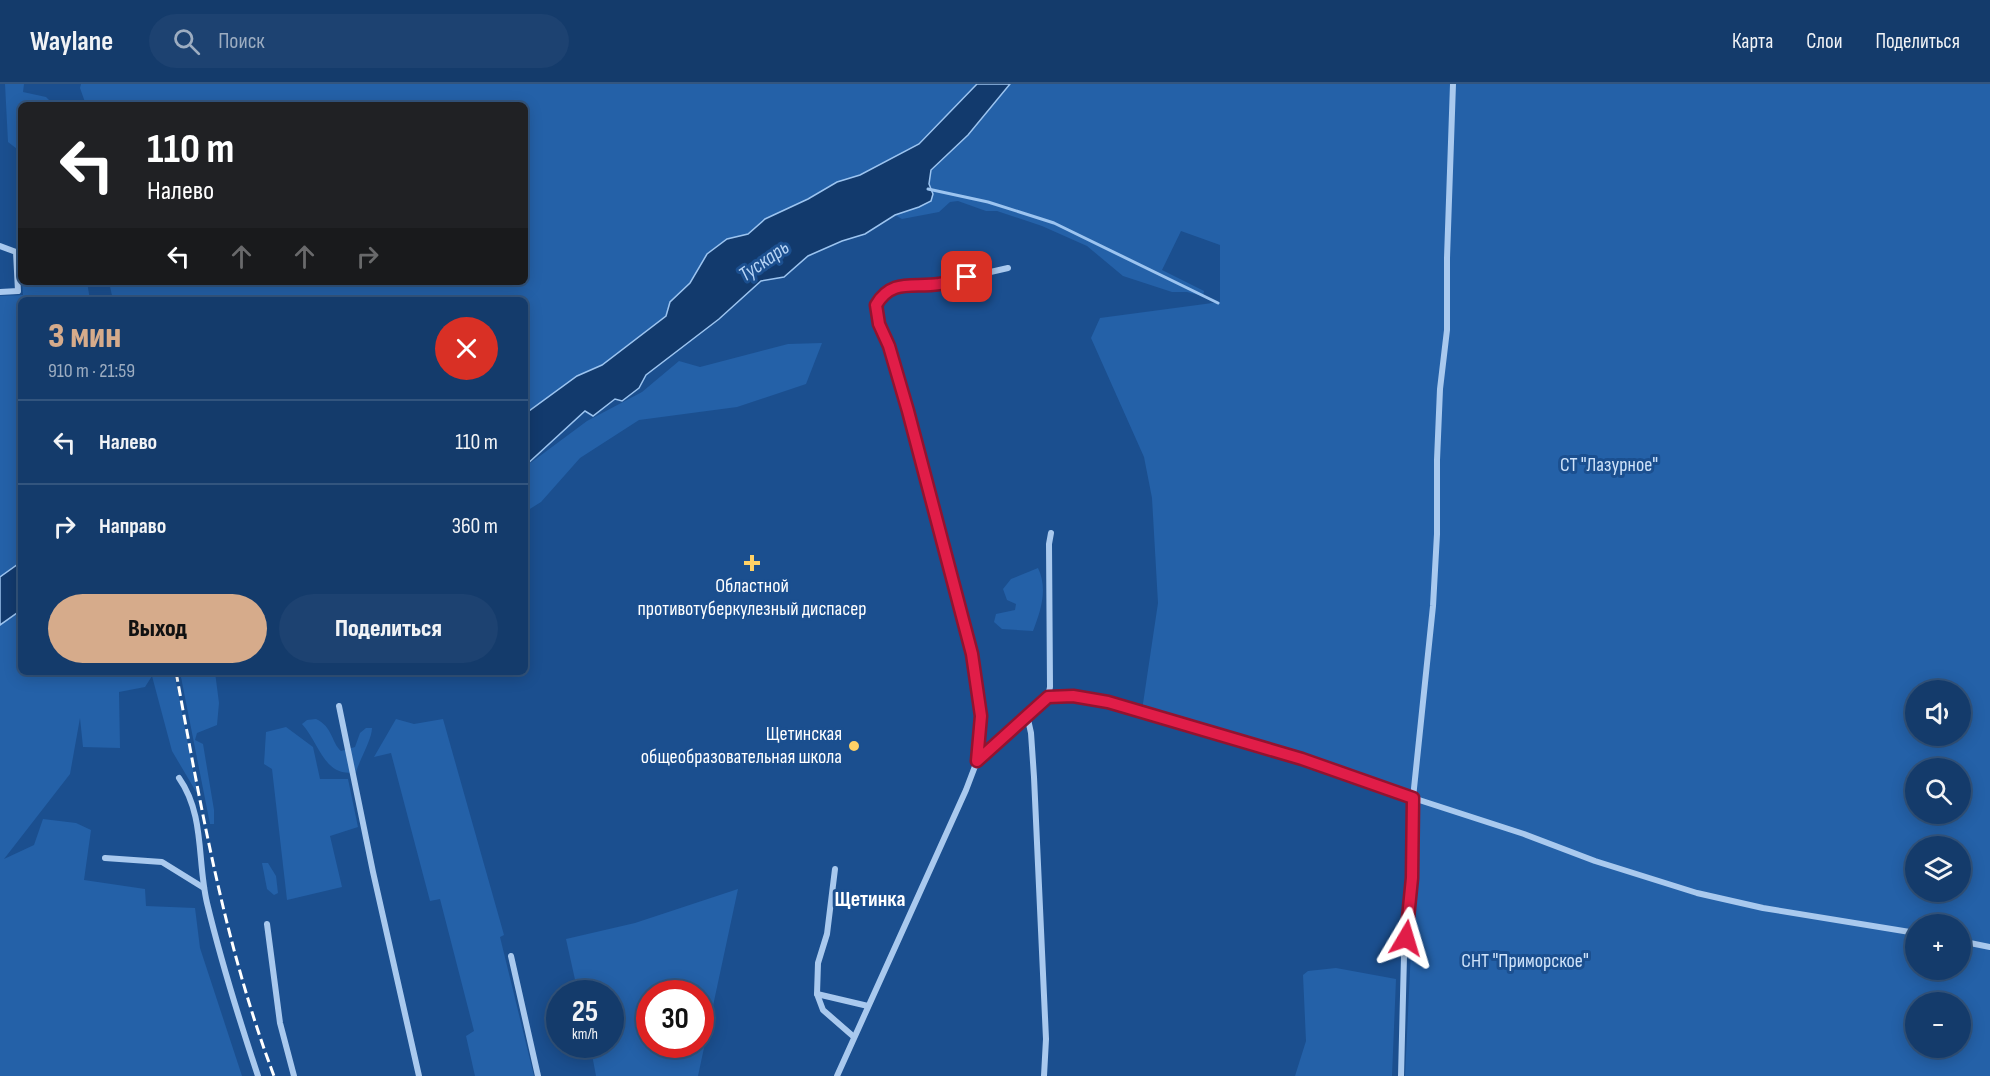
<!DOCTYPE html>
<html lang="ru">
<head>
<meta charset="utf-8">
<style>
  :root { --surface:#143b6b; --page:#1d4271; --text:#f1f3f6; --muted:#9dadc1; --line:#33557e; --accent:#d6ab8b }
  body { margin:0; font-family:"Sofia Sans Condensed",sans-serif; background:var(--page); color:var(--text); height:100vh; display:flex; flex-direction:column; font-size:22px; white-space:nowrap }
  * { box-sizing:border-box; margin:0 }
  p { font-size:20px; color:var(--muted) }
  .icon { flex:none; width:33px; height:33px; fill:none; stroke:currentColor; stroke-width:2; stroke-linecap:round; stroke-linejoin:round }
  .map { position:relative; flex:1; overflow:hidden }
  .panel { position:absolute; left:18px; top:213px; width:510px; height:378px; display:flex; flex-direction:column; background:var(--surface); border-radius:9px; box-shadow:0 3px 15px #0003,0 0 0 2px var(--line) }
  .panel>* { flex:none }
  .guide { position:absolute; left:18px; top:18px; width:510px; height:183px; border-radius:9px; box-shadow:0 3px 15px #0003,0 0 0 2px var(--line); background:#202124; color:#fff; overflow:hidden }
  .fabs { position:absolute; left:1905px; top:596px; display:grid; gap:12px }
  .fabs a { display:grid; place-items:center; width:66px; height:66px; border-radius:50%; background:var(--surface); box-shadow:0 3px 15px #0003,0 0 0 2px var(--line); font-size:30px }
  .speed { position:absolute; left:546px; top:896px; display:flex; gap:12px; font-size:30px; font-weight:700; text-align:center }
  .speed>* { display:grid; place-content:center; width:78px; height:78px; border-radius:50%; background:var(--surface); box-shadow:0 3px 15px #0003,0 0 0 2px var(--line); line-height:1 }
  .speed small { font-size:15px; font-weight:400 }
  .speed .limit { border:9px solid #d22; background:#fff; color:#111 }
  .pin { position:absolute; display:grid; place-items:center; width:51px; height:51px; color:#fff; margin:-26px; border-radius:12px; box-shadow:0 3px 9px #0006 }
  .me { position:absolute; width:66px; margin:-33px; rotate:7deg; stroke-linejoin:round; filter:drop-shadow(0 0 4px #0008) }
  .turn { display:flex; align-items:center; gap:21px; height:126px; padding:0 30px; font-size:27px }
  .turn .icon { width:78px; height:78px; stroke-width:2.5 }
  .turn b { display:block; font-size:42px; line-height:51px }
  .lanes { display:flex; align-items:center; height:57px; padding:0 30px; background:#0003; justify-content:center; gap:30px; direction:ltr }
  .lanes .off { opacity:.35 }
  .round { display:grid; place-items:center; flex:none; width:63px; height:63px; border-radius:32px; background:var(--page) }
  .head { display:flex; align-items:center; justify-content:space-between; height:102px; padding:0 30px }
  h1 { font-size:36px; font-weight:800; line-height:45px; color:var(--accent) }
  .button { display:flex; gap:12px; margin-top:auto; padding:12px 30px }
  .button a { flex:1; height:69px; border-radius:36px; background:var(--accent); color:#111; font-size:24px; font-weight:800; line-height:69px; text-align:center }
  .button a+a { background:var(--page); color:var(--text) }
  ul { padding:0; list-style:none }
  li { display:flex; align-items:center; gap:18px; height:84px; padding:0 30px; border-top:2px solid var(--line) }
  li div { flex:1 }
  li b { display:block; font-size:22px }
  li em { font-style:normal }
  header { display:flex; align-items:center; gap:36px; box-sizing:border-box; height:84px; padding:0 30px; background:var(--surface); border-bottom:2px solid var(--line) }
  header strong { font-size:28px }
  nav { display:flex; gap:33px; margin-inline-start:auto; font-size:21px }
  .search { width:420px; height:54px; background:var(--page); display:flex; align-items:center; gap:15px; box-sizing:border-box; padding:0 21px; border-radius:33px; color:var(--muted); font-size:22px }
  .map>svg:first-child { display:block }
</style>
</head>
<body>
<header>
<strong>Waylane</strong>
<div class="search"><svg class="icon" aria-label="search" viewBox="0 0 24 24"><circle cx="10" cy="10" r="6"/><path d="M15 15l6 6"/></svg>Поиск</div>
<nav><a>Карта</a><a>Слои</a><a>Поделиться</a></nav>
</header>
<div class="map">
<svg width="1990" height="992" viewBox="0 0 1990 992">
  <rect width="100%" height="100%" fill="#1b4f8f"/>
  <g fill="#2461a8" fill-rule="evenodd">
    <polygon points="5,0 24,0 23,8 46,13 54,21 21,21 21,68 8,58"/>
    <polygon points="81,0 977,0 919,60 908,80 748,150 727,155 707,170 690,199 670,218 666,232 602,281 577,292 525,330 525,216 113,216 109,198 525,198 525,21 86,21 80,4"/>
    <path d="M 1010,0 L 1990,0 L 1990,992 L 1405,992 L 1418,719 L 1211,651 L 1141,633 L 1158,519 L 1152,414 L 1144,373 L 1091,254 L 1100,234 L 1220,218 L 1220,161 L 1181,147 L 1162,186 L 1204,207 L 1203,212 L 1187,208 L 1172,208 L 1123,192 L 1087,162 L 1042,142 L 997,127 L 986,127 L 958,117 L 950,118 L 939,128 L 902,135 L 895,131 L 931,86 L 968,51 ZM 1916,606 L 1960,606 L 1960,651 L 1916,651 ZM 1916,684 L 1960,684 L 1960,729 L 1916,729 ZM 1916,762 L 1960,762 L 1960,807 L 1916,807 ZM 1916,840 L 1960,840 L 1960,885 L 1916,885 ZM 1916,918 L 1960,918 L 1960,963 L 1916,963 Z"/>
    <polygon points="22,198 87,198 90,216 21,216 21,478 0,493 0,212 23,211"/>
    <polygon points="822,259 806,300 737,323 639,336 580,374 541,418 525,428 525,383 587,337 642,308 679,277 700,283 788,260"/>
    <path d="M 1038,484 C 1048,505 1041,526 1033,547 L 1002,545 L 994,538 L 996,530 L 1015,526 L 1016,520 L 1007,516 L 1003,505 L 1011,495 Z"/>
    <polygon points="21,526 21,588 174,588 198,711 172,667 152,592 145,603 119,608 120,664 83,663 80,634 70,690 4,775 34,761 43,735 76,739 91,746 84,796 145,805 146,822 195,824 200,864 242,992 0,992 0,541"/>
    <polygon points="180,588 215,588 219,619 217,641 197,649 195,656 203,660 214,726 214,740 210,740"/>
    <path d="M 316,635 C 333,643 331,658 341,667 L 355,663 L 360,649 L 366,644 L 372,644 C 372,655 360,675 356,688 C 324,694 320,660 302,640 L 307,636 Z"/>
    <polygon points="396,635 414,640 443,635 504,851 500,853 534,992 475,992 466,952 474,947 440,815 430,817 391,669 374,673"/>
    <polygon points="286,643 313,663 320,695 348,695 358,743 330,752 342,803 287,816 272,685 264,680 266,648"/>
    <polygon points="262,779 268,779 276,792 278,809 274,811 267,805"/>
    <path d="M 738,805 L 698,992 L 596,992 L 590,960 L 610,960 L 610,909 L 578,909 L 566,855 L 635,839 ZM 650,909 L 700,909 L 700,960 L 650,960 Z"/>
    <polygon points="1336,884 1396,895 1392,992 1295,992 1306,957 1303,891 1308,887"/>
  </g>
  <g fill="#123a6d" stroke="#9cc4f0" stroke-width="1.5">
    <polygon points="977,0 1010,0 968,51 931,86 929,100 933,110 931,117 919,123 895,131 865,150 842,157 808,172 784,193 761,197 719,235 646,291 639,304 622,317 615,315 593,332 585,327 525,382 525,330 577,292 602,281 666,232 670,218 690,199 707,170 727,155 748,150 765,135 808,115 837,98 860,91 919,60"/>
    <polygon points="21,478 21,526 0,541 0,493"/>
  </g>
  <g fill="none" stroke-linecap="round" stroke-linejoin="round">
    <polyline stroke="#9cc4f0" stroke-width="3" points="928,105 988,118 1054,139 1218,219"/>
    <g stroke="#a9c9ee" stroke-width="6">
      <polyline points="0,162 16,168 18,207 0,208"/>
      <polyline points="1048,613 1050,603 1049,460 1051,449"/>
      <polyline points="339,622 373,788 419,992"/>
      <polyline points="1027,631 1031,649 1034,693 1046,955 1044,992"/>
      <polyline points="977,677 1048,613 1073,612 1108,618 1302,675 1413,714 1524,750 1595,777 1697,809 1763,824 1916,849"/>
      <path d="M 179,694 C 205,731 197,777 207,819 C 221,877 239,935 258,992"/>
      <polyline points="105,774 162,778 204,804"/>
      <polyline points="835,785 827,850 818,879 817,910 823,926 854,953"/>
      <polyline points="267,840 280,939 294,992"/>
      <polyline points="1960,857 1990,863"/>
      <polyline points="511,872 538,992"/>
      <polyline points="817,910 868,922"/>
      <polyline points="837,992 966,706 977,677 980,656 981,632 978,601 967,547 908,327 889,262 879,240 876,221 883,210 901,201 942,199 1008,184"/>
      <polyline points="1401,992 1404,872 1412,794 1413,714 1433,522 1437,450 1437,376 1440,305 1447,246 1447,174 1453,0"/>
    </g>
    <path stroke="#fff" stroke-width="3" stroke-dasharray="10 4.5" stroke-linecap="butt" d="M 176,588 C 201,724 225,862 274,992"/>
  </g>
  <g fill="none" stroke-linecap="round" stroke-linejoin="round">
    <defs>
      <path id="route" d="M 967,193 C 958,195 949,198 939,200 C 913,204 892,194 876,221 L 879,240 L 889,262 L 908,327 L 972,570 L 981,632 L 977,677 L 1048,613 L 1073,612 L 1108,618 L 1302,675 L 1413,714 L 1412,794 L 1406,854"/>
    </defs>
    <use href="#route" stroke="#92132f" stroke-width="15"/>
    <use href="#route" stroke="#e11d48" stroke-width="10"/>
  </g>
  <g fill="#ffd166" stroke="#1b4f8f" stroke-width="2">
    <path d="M749 470h6v6h6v6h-6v6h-6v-6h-6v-6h6z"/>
    <circle cx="854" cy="662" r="6"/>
  </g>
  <g text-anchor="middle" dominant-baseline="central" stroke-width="6" stroke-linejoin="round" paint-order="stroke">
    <g font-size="20" fill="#cfe3fa" stroke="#1b4f8f">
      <text x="1609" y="381">СТ "Лазурное"</text>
      <text x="1525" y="877">СНТ "Приморское"</text>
    </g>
    <g font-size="20" fill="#fff" stroke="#1b4f8f">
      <text x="752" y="502">Областной<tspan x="752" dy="23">противотуберкулезный диспасер</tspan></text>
      <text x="842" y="650" text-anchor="end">Щетинская<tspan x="842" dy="23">общеобразовательная школа</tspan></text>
    </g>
    <g font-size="21" font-style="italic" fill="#b5d3f5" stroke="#1b4f8f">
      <text transform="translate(764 177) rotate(-35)">Тускарь</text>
    </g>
    <g font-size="22" font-weight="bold" fill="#fff" stroke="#1b4f8f">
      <text x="870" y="815">Щетинка</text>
    </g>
  </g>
</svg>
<div class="fabs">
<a><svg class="icon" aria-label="sound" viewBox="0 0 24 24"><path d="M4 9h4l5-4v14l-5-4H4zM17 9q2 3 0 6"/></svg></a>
<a><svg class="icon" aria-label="search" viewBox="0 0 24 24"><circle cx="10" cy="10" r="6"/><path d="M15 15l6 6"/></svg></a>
<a><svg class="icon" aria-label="layers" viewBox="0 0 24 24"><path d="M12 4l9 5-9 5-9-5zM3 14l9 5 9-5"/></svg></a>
<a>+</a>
<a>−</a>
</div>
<div class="speed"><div>25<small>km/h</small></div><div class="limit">30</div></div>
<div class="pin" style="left:967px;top:193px;background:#d93025"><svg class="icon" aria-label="arrive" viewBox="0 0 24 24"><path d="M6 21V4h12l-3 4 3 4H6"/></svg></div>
<svg class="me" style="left:1406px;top:854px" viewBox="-20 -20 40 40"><path d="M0-17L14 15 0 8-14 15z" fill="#e11d48" stroke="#fff" stroke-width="4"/></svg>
<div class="guide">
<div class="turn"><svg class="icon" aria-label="left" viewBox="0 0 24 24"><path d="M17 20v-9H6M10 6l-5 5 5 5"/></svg><div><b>110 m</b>Налево</div></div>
<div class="lanes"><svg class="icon" aria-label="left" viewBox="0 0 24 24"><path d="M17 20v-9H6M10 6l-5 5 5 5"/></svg><svg class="icon off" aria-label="ahead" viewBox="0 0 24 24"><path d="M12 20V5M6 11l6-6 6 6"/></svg><svg class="icon off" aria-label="ahead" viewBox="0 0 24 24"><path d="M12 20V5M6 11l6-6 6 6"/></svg><svg class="icon off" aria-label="right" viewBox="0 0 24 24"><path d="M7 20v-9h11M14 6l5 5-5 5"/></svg></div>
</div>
<section class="panel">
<div class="head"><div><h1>3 мин</h1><p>910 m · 21:59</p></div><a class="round" style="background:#d93025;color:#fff"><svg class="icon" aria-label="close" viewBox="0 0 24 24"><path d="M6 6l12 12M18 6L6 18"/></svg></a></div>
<ul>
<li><svg class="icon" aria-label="left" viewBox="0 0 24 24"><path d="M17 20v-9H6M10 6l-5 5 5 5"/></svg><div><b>Налево</b></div><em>110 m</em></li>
<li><svg class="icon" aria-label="right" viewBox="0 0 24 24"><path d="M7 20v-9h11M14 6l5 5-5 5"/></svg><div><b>Направо</b></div><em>360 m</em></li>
</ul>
<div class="button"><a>Выход</a><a>Поделиться</a></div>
</section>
</div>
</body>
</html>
